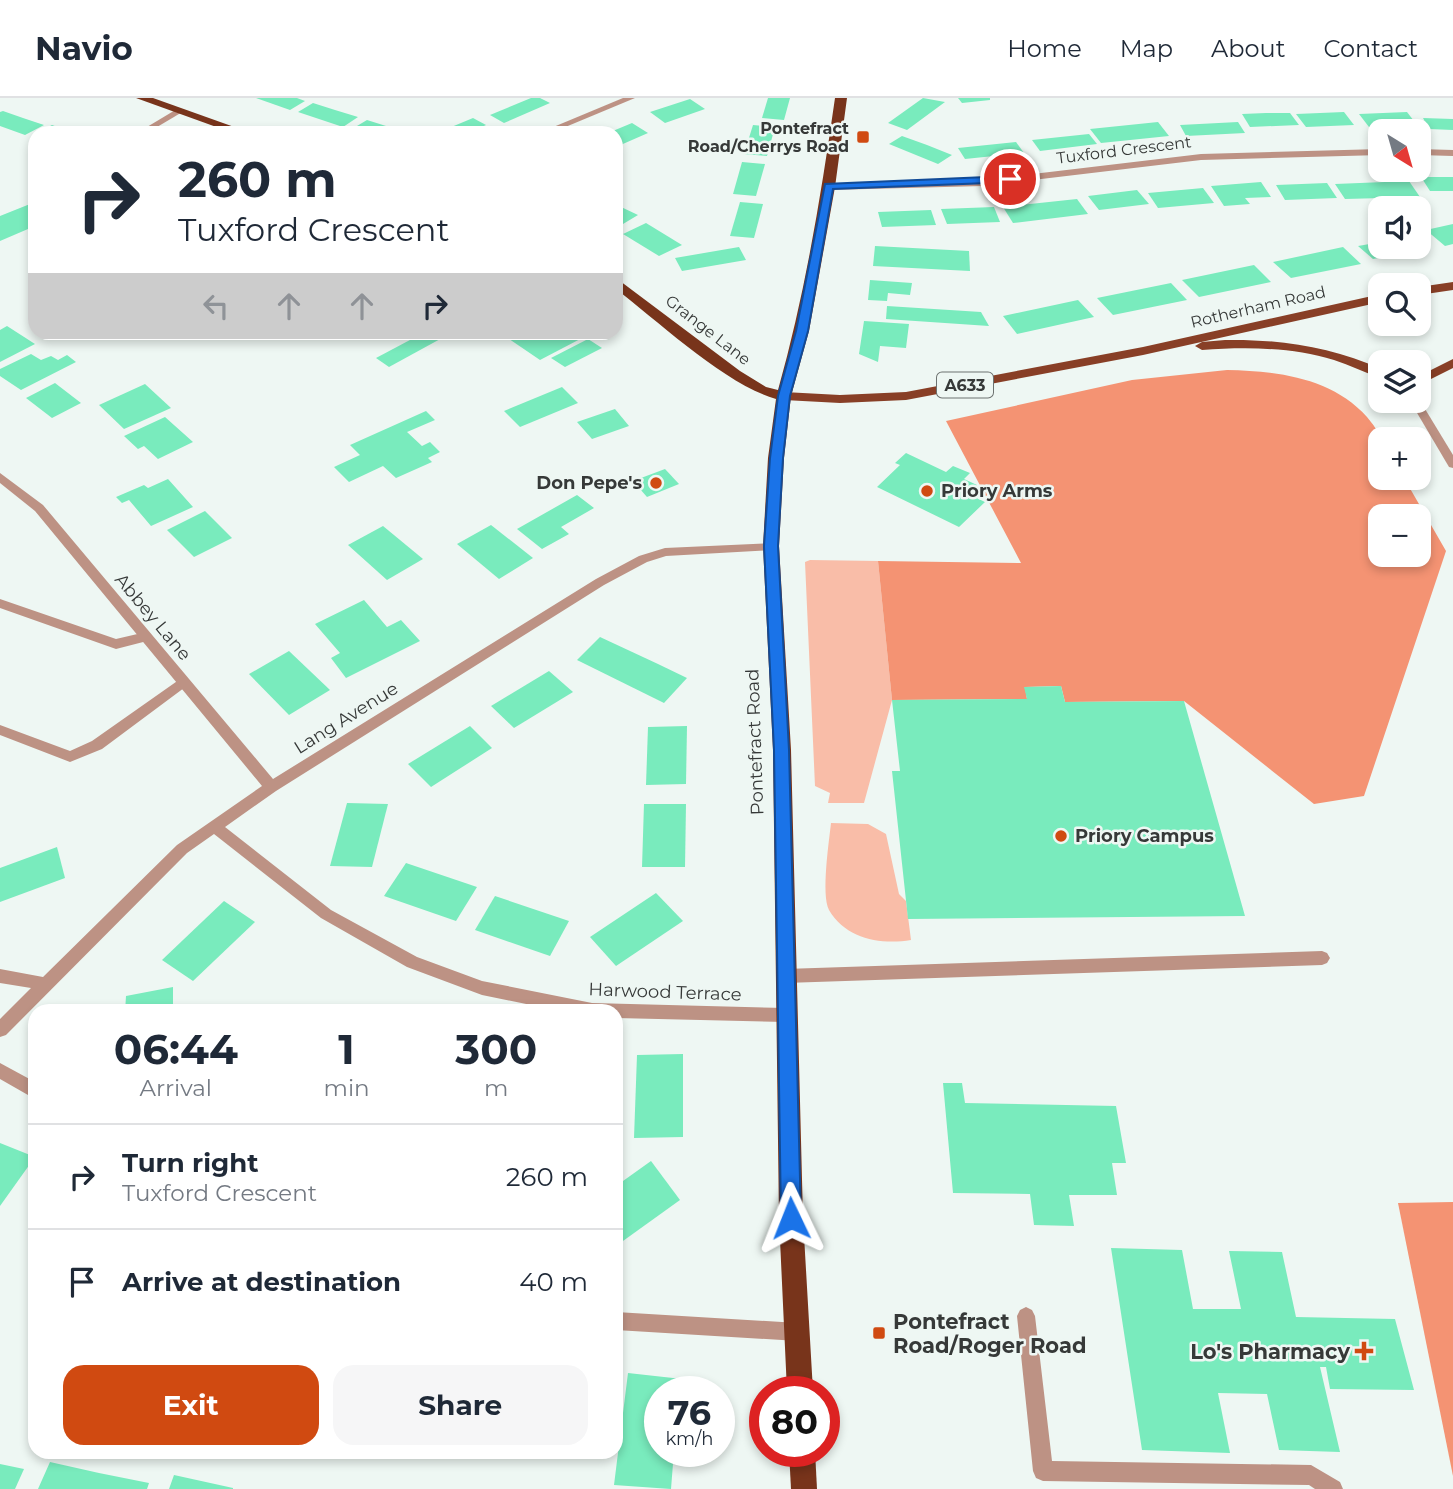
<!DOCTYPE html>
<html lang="en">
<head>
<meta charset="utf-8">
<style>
  :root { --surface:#fff; --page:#f6f6f7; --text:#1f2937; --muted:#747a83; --line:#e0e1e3; --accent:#d04a11 }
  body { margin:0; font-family:Montserrat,sans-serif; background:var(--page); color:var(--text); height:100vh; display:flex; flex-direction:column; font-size:26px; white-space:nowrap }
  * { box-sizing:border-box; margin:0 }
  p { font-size:23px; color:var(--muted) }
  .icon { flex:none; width:38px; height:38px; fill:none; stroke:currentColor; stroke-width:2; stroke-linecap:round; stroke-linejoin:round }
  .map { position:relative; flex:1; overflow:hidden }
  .details { position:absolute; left:28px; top:906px; width:595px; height:455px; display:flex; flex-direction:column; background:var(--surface); border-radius:21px; box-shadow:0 4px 10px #0003 }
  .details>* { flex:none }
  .hud { position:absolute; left:28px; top:28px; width:595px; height:214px; border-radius:21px; box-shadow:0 4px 10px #0003; background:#fff; color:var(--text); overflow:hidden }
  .needle { width:46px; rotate:143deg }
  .buttons { position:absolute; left:1368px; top:21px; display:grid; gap:14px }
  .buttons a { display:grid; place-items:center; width:63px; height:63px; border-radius:14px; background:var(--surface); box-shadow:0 4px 10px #0003; font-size:35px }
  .speed { position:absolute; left:644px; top:1278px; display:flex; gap:14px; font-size:35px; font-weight:700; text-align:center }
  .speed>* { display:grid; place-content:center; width:91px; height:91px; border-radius:50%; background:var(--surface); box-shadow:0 4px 10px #0003; line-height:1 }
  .speed small { font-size:18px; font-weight:400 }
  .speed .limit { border:10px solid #d22; background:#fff; color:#111 }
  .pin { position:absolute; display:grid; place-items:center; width:60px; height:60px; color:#fff; margin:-30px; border:4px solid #fff; border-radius:50%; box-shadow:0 2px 7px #0007 }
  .me { position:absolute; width:77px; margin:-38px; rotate:358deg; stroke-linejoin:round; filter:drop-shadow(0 0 5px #0008) }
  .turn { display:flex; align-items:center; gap:24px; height:147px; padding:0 35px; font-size:32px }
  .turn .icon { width:91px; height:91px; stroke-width:2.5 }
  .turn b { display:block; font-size:49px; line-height:60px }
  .lanes { display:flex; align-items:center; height:66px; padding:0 35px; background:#0003; justify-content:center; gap:35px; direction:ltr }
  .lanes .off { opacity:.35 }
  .eta { display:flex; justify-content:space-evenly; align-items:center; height:119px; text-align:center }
  .eta b { font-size:42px; font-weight:700; line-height:49px }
  .action { display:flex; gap:14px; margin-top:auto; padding:14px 35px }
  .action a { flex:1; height:80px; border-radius:21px; background:var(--accent); color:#fff; font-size:28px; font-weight:700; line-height:80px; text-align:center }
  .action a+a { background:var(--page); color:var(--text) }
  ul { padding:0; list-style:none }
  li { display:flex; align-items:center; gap:21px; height:105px; padding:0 35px; border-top:2px solid var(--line) }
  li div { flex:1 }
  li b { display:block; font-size:26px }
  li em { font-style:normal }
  header { display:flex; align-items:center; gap:42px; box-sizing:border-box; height:98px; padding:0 35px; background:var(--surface); border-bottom:2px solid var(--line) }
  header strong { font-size:33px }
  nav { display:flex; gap:38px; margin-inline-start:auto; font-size:24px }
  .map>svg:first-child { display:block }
</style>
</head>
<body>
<header>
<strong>Navio</strong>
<nav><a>Home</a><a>Map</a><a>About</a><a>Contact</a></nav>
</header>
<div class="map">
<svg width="1453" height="1391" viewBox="0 0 1453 1391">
  <rect width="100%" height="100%" fill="#eef7f3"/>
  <g fill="#f9bda8">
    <polygon points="810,462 878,463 892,602 864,705 828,705 830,695 815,688 805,464"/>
    <path d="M 831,725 L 868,726 L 886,736 L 899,796 L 906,803 L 911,842 C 881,847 846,841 829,812 C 821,796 829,744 831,725 Z"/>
  </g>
  <g fill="#f49373" fill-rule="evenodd">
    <path d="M 1227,272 C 1278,273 1332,280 1367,319 C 1372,325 1380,335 1381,342 C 1383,354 1381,368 1381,380 L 1404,380 L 1446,453 L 1364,698 L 1314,706 L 1184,603 L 1065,604 L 1061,588 L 1025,589 L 1027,601 L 892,602 L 878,463 L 1021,465 L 946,323 L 1132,282 ZM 1381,418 L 1419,418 L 1419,457 L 1381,457 Z"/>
    <polygon points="1453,1104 1453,1378 1398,1105"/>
  </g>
  <g fill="#79ebbd">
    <polygon points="256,0 297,0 305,3 290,12"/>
    <polygon points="531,0 540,0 550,5 504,25 490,17"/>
    <polygon points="768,0 790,0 784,22 762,20"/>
    <polygon points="923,0 945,4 907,32 888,25"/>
    <polygon points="958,0 990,0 990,2 962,5"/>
    <polygon points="690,1 705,11 665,25 650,14"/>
    <polygon points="313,5 335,12 358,19 343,29 298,14"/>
    <polygon points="3,13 23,20 44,27 25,37 0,28 0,14"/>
    <polygon points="1344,14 1354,27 1306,29 1296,16"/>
    <polygon points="1407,14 1417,27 1369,29 1359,16"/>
    <polygon points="1266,15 1290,15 1299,27 1250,29 1242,16"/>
    <polygon points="473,20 486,27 469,35 437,35"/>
    <polygon points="1423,20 1453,21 1453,32 1429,31"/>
    <polygon points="367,22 405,34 405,35 363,35 352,31"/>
    <polygon points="1158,24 1169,38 1101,45 1090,31"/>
    <polygon points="1238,24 1245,35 1186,38 1180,27"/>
    <polygon points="632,25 648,35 616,49 616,35 608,35"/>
    <polygon points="52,27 73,35 38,35"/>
    <polygon points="753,27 775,29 767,58 744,56"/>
    <polygon points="1089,36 1097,46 1040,53 1032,42"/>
    <polygon points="902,38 927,47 952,57 938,66 889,46"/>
    <polygon points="1016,44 1024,55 965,61 958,50"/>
    <polygon points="742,64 765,66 756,98 733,96"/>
    <polygon points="1421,79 1453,79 1453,93 1430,93"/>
    <polygon points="1409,83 1420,99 1345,101 1335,86"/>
    <polygon points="1261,84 1271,99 1245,100 1250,106 1224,108 1211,88"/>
    <polygon points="1327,85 1337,100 1285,102 1276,87"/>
    <polygon points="1203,90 1214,105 1158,110 1148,95"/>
    <polygon points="1137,92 1149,106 1099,112 1088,98"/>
    <polygon points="1077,101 1088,116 1013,125 1003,109"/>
    <polygon points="35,104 35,137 28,131 0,143 0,118"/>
    <polygon points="740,104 763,106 754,140 730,138"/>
    <polygon points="616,106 619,108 638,117 618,129 616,128"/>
    <polygon points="994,109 1000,124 947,126 941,111"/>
    <polygon points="931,112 936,127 882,129 878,114"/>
    <polygon points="646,125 682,147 659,158 623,136"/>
    <polygon points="1453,126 1453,146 1445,148 1426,132"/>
    <polygon points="1419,141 1429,150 1373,161 1358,148 1381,144 1381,149 1419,149"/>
    <polygon points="875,148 969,153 970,173 873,168"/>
    <polygon points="739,149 746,162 682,173 675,160"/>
    <polygon points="1343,149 1361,166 1291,180 1273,164"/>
    <polygon points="1254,167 1271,184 1199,199 1182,182"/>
    <polygon points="870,182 912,185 910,197 888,195 887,203 868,202"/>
    <polygon points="1171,185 1187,202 1113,217 1097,200"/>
    <polygon points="1078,202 1094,219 1017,236 1003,218"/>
    <polygon points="887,208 981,214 989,228 886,221"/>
    <polygon points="864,223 909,226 906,250 880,248 878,264 859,256"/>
    <polygon points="7,228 35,246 0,264 0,232"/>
    <polygon points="425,234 453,234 389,269 376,260"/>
    <polygon points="499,234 577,234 584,239 540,262"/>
    <polygon points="588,241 602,250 565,269 551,260"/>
    <polygon points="31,256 41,262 51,258 58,262 67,257 76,264 21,292 0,278 0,271"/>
    <polygon points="55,285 81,305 52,320 26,300"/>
    <polygon points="145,286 171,310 124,331 99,307"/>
    <polygon points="562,289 578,305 520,329 504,313"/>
    <polygon points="615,311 629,328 592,341 577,324"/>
    <polygon points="426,313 435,322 407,334 422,348 430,344 440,354 428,360 432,364 396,380 383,368 349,384 334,369 360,357 350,347"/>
    <polygon points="165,319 193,344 158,361 144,348 138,351 124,338"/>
    <polygon points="906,355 946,374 953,368 970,375 964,381 977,387 968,396 985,404 959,429 877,389 900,367 895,365"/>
    <polygon points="665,371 679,386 647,399 633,383"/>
    <polygon points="168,381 193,409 151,428 129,402 122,405 116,399 144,387 148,390"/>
    <polygon points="577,397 594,410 561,429 569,436 542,451 517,431"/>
    <polygon points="205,413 232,440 194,459 167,432"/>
    <polygon points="491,427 533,460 499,481 457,446"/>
    <polygon points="383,428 423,461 387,482 348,447"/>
    <polygon points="364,502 387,529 401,522 420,543 346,580 331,560 340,555 315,526"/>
    <polygon points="600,539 658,566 687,580 664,605 577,562"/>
    <polygon points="289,553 330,592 289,617 249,576"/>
    <polygon points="549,573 573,594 514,630 491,608"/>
    <polygon points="1061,588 1065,604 1184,603 1245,818 908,821 892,673 900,673 892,602 1027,601 1024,589"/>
    <polygon points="470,628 492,650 431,689 408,666"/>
    <polygon points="687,628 686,686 646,687 648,629"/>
    <polygon points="347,705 388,706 372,769 330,768"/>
    <polygon points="644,706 686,706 685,769 642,769"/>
    <polygon points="57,749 65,780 0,804 0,770"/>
    <polygon points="406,765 477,789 456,823 384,798"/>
    <polygon points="656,795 683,823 616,868 590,839"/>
    <polygon points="495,798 569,823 550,858 475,832"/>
    <polygon points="224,803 255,824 193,883 162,862"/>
    <polygon points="173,889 173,914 125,914 126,898"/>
    <polygon points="683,956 683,1039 634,1040 637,957"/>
    <polygon points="943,985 962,985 965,1005 1116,1008 1126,1065 1112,1065 1117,1097 1069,1097 1074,1128 1034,1127 1030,1096 953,1095"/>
    <polygon points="0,1045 35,1059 0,1108"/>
    <polygon points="651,1063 680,1102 616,1148 616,1088"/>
    <polygon points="1111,1150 1182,1152 1193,1211 1241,1211 1229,1153 1282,1154 1296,1219 1395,1221 1414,1292 1330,1291 1326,1269 1320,1269 1340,1354 1279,1352 1267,1296 1218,1295 1230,1355 1142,1352"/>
    <polygon points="628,1275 682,1281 680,1293 660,1293 660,1353 674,1353 671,1391 614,1387"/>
    <polygon points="50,1364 99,1375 149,1385 147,1391 38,1391"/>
    <polygon points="0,1366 24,1371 15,1391 0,1391"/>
    <polygon points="174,1377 233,1390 233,1391 169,1391"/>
  </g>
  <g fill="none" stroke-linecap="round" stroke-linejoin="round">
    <g fill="#bd9284" fill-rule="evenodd">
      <polygon points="177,11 184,13 147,35 137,35"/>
      <polygon points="0,501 116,541 146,534 152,539 151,542 116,551 0,510"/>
      <polygon points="183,579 190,584 188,587 102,651 70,664 0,637 0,627 70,653 92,643"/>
      <polygon points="1322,853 1327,855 1330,860 1327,865 1322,867 785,885 780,883 777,878 780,873 785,871"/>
      <polygon points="1026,1209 1032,1212 1035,1218 1052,1363 1311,1367 1340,1384 1343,1391 1315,1391 1309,1387 1043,1383 1036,1380 1033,1373 1017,1218 1020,1212"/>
    </g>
    <g fill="#bd9284" fill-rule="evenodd">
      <polygon points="623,0 635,0 551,35 539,35"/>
      <polygon points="1381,51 1381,57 1201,62 983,88 829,92 824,89 829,86 983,82 1201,56"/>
      <polygon points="1419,51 1453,52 1453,58 1419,57"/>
      <polygon points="1419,301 1453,357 1453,370 1449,369 1410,303"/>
      <polygon points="0,375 43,407 273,681 596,481 639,458 665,450 775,445 777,448 775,451 771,452 666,458 647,464 604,487 276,693 225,729 331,812 417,859 482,883 592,905 786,910 792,912 794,917 792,922 786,924 616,920 616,914 565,914 482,897 407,869 321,820 214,736 187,755 6,937 0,939 0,921 31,890 0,885 0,871 43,879 177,747 262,688 35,413 0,385"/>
      <polygon points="0,965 35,984 35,1001 0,981"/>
      <polygon points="616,1214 798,1225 804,1228 807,1234 804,1240 798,1243 616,1232"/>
    </g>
    <g fill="#883f26" fill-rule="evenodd">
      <polygon points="1453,184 1453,192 1419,197 1419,189"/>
      <polygon points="1381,196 1381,204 1143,257 906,302 840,305 784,302 777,298 784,294 840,297 906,294 1143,249"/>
      <path d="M 1225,242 C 1280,241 1331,249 1381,271 L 1381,280 C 1365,275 1350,267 1334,262 C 1291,249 1246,249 1202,252 L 1195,248 L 1202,244 Z"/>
      <polygon points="1453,261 1453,270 1419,287 1419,278"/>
    </g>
    <g fill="#78341b" fill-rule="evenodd">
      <polygon points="136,0 153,0 251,35 233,35"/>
      <path d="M 835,0 L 847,0 L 835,89 L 809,233 L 791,298 L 784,360 L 779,448 L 791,652 L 803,1120 L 813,1293 L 787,1293 L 779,1120 L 773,652 L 763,448 L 768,360 L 776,301 C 726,287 659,224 616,191 L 616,180 L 740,273 L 766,289 L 778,292 C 805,196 821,98 835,0 Z"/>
      <polygon points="789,1353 815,1353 817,1391 791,1391"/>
    </g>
  </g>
  <polygon fill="#1a73e8" stroke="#114b97" stroke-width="2" points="1010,78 1014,79 1014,84 833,91 808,233 790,298 783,360 778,448 789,652 801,1120 798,1127 791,1130 784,1127 781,1120 774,652 764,448 770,360 778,298 796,233 825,86"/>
  <g fill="#d04a11" stroke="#eef7f3" stroke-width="2.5">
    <rect x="856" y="32" width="14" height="14" rx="3.5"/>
    <circle cx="656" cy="385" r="7"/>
    <circle cx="927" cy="393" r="7"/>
    <circle cx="1061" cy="738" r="7"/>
    <rect x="872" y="1228" width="14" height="14" rx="3.5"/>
    <path d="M1360.5 1242.5h7v7h7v7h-7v7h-7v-7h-7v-7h7z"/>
  </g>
  <g text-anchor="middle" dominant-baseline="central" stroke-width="5" stroke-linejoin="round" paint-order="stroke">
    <g font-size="16" font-weight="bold" fill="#363938" stroke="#eef7f3" text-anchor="end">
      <text x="849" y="30">Pontefract<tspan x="849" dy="18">Road/Cherrys Road</tspan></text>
    </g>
    <g font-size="16" fill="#363938" stroke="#eef7f3">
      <text transform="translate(1124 52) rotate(-7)">Tuxford Crescent</text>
      <text transform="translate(1258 209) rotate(-13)">Rotherham Road</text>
      <text transform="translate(708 232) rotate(38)">Grange Lane</text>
    </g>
    <rect fill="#eef7f3" stroke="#6d7270" stroke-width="2" x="937" y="274.5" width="56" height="25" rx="5"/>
    <g font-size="16" font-weight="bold" fill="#363938">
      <text x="965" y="287">A633</text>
    </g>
    <g font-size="18" font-weight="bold" fill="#363938" stroke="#eef7f3" text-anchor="start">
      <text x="642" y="385" text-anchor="end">Don Pepe's</text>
      <text x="941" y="393">Priory Arms</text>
      <text x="1075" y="738">Priory Campus</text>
    </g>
    <g font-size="18" fill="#363938" stroke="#eef7f3">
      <text transform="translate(153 519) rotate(50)">Abbey Lane</text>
      <text transform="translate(346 620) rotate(-32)">Lang Avenue</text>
      <text transform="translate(755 644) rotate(-92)">Pontefract Road</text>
      <text transform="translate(665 894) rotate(2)">Harwood Terrace</text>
    </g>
    <g font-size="21" font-weight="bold" fill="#363938" stroke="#eef7f3" text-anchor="start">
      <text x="893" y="1223">Pontefract<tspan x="893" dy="24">Road/Roger Road</tspan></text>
      <text x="1350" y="1253" text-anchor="end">Lo's Pharmacy</text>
    </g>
  </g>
</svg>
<div class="buttons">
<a><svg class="needle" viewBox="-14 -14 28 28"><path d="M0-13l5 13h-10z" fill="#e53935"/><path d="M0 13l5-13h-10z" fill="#747a83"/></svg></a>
<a><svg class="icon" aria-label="sound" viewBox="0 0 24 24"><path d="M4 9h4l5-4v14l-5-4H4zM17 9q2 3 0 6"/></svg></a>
<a><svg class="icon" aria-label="search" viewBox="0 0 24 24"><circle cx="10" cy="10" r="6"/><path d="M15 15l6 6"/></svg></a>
<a><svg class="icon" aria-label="layers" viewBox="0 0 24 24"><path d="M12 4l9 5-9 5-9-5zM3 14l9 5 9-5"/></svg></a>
<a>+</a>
<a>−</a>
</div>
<div class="speed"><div>76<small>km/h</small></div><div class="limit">80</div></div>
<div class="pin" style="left:1010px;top:81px;background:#d93025"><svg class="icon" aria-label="arrive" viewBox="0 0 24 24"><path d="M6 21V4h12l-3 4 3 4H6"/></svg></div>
<svg class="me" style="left:791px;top:1120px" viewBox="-20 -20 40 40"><path d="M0-17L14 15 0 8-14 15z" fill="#1a73e8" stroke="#fff" stroke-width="4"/></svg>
<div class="hud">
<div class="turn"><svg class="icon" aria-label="right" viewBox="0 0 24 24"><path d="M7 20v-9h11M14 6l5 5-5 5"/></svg><div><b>260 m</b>Tuxford Crescent</div></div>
<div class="lanes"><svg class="icon off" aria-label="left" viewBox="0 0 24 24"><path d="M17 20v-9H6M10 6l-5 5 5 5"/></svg><svg class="icon off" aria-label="ahead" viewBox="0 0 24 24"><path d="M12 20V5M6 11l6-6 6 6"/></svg><svg class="icon off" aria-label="ahead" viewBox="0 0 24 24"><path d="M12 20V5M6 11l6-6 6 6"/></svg><svg class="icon" aria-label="right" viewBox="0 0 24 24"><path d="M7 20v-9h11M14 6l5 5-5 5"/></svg></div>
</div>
<section class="details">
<div class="eta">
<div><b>06:44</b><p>Arrival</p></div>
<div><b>1</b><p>min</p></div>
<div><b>300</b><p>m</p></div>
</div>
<ul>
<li><svg class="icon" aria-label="right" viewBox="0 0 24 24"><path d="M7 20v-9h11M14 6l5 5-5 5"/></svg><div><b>Turn right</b><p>Tuxford Crescent</p></div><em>260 m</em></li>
<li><svg class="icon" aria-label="arrive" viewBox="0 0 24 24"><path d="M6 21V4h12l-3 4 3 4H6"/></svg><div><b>Arrive at destination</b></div><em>40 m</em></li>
</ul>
<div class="action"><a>Exit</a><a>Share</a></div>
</section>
</div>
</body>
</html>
